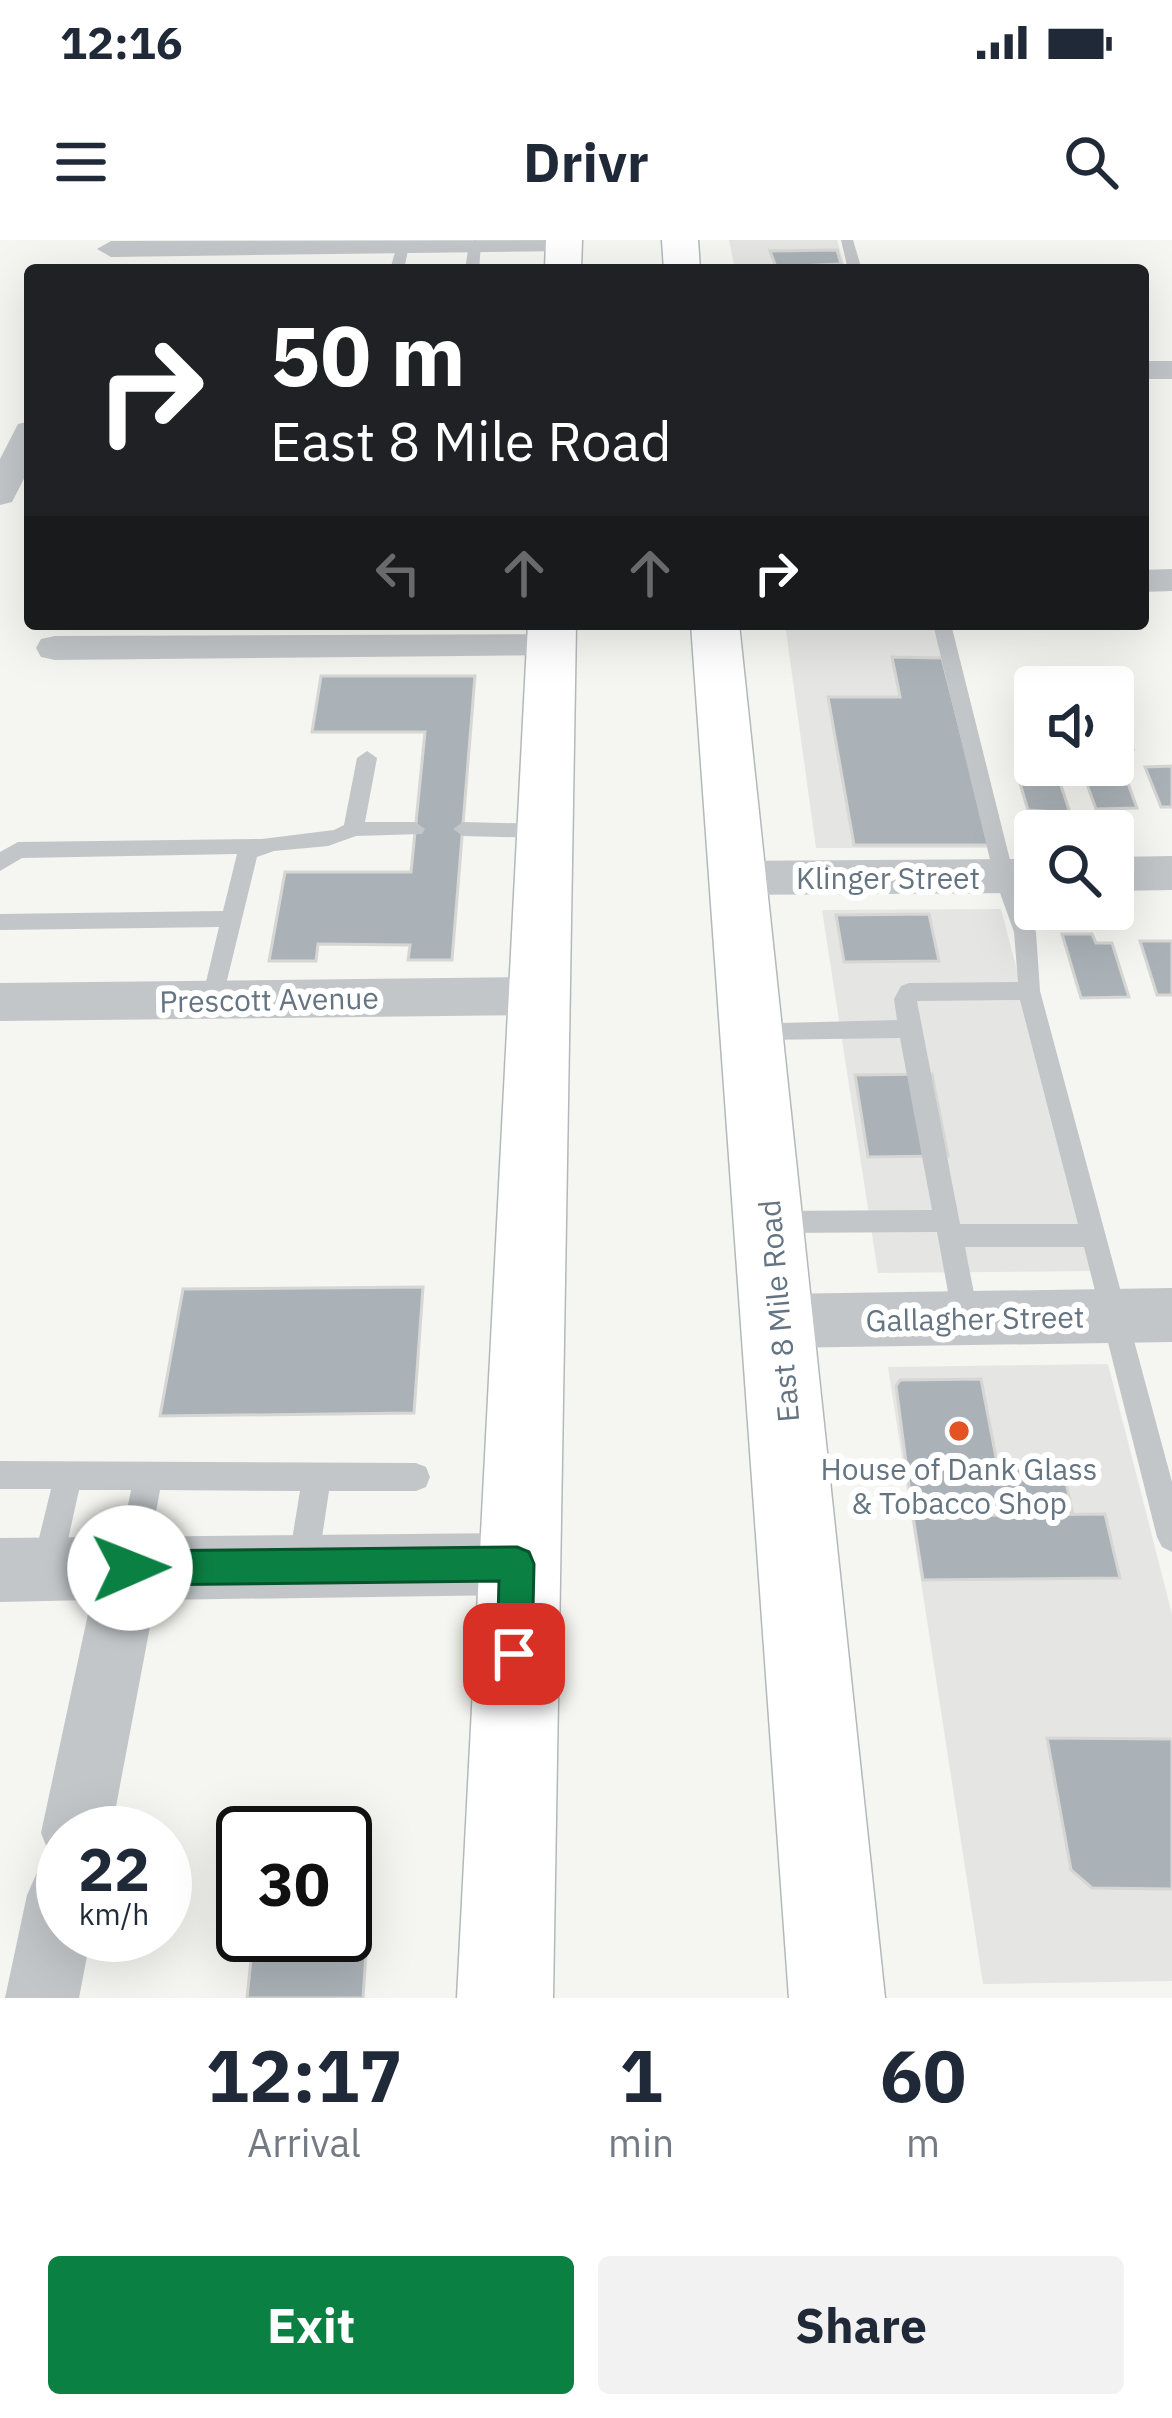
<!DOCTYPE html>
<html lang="en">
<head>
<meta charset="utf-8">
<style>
  :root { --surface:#fff; --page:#f2f2f3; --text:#1f2937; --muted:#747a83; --accent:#0b8043 }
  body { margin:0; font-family:"IBM Plex Sans",sans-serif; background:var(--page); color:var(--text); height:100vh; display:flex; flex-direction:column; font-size:45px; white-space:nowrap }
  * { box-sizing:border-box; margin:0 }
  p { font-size:39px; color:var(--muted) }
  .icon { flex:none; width:66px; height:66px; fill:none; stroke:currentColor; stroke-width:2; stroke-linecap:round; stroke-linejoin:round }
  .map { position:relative; height:1758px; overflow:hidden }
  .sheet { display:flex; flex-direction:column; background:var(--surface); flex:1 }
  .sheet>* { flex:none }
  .guide { position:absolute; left:24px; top:24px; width:1125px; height:366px; border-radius:12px; box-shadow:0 12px 48px #0002; background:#202124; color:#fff; overflow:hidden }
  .buttons { position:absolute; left:1014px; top:426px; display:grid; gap:24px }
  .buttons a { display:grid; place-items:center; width:120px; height:120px; border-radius:12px; background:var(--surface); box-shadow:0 12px 48px #0002; font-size:60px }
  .speed { position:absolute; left:36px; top:1566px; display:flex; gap:24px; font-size:60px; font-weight:700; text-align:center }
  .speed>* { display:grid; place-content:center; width:156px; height:156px; border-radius:50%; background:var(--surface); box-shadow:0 12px 48px #0002; line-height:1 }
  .speed small { font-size:30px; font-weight:400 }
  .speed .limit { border:6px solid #111; border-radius:18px; background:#fff; color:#111 }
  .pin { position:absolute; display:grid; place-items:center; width:102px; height:102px; color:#fff; margin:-51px; border-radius:24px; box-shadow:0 6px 18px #0006 }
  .me { position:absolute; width:132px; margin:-66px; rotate:89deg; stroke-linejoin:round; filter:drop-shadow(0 0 9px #0008) }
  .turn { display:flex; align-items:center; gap:42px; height:252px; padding:0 48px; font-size:54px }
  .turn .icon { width:156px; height:156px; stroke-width:2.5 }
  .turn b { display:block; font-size:84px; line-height:102px }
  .lanes { display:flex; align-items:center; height:114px; padding:0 48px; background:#0003; justify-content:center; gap:60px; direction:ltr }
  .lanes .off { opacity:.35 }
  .eta { display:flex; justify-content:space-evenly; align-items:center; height:204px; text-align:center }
  .eta b { font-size:72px; font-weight:800; line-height:84px }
  .button { display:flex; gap:24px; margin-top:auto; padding:24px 48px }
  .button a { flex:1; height:138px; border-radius:12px; background:var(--accent); color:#fff; font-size:48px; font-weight:800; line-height:138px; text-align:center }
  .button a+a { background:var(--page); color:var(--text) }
  .status { display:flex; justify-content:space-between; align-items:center; height:84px; padding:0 60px; background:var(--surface); direction:ltr }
  .status svg { height:33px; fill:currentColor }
  header { display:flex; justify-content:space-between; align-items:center; height:156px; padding:0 48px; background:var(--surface); font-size:54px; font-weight:800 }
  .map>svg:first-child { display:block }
</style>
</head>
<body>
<div class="status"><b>12:16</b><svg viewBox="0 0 49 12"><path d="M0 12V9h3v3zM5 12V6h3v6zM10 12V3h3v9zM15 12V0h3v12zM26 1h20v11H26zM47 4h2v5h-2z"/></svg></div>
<header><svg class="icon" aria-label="menu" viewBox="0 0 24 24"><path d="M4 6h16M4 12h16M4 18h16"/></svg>Drivr<svg class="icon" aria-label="search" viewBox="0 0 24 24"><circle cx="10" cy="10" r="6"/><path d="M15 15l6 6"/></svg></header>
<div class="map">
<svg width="1172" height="1758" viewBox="0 0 1172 1758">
  <rect width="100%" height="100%" fill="#f5f5f1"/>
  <g fill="#e5e6e4">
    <polygon points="729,0 837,0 846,30 735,30"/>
    <polygon points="785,384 935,384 989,608 816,608"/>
    <polygon points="1001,669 1096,1031 878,1033 822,670"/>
    <polygon points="1108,1124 1172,1374 1172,1741 983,1744 888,1127"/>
  </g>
  <g fill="#abb2b7" stroke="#d6d6d4" stroke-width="3">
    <polygon points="837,10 841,24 776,27 770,11"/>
    <polygon points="892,417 942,418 990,605 854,605 828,457 900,457"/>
    <polygon points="321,436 475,436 452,720 408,720 410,705 318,704 316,721 269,721 285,632 411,632 425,492 312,492"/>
    <polygon points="1113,485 1124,485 1133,509 1113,509"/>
    <polygon points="1172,526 1172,567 1161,567 1145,527"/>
    <polygon points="1122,527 1137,568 1096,569 1081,528"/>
    <polygon points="1016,530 1056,530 1070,573 1028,570"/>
    <polygon points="929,674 939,721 844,722 836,675"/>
    <polygon points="1062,694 1092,694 1096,703 1112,703 1129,757 1081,758"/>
    <polygon points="1140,701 1172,701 1172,755 1157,755"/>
    <polygon points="932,834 948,916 868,917 855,835"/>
    <polygon points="423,1047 414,1173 160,1176 183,1049"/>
    <polygon points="981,1139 998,1228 1063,1228 1073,1275 913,1276 896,1146 900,1140"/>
    <polygon points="1105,1274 1120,1338 923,1340 913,1276"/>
    <polygon points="1047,1498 1172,1499 1172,1649 1092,1648 1071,1630"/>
    <polygon points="253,1700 367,1700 363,1758 247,1758"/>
  </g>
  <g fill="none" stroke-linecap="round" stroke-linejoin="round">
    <defs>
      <g id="trunk">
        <polygon points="546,0 582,0 581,30 545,30"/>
        <polygon points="662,0 698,0 700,30 664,30"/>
        <polygon points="528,384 576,384 553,1758 457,1758"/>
        <polygon points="691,384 739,384 885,1758 789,1758"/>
      </g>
    </defs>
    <use href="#trunk" stroke="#b5b8bb" stroke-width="3"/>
    <g fill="#c2c6c9" fill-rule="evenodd">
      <polygon points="475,0 481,4 479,30 465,30 469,4"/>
      <polygon points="841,0 853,0 862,30 848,30"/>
      <polygon points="403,1 409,5 404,30 390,30 397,5"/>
      <path d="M 933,384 L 951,384 L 1014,636 L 1036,692 L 1040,751 L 1172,1242 L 1172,1312 L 1162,1307 L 1157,1297 L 1084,1007 L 965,1007 L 979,1079 L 975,1088 L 966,1092 L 957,1088 L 953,1079 L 937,992 L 770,993 L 761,990 L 757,982 L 761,974 L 770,971 L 932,970 L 900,798 L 754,800 L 746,798 L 743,791 L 746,784 L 897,780 L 894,759 L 901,746 L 909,743 L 1018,742 L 1014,692 L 994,636 ZM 1020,760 L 1078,984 L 960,984 L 917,761 Z"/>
      <polygon points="367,511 377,518 365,582 415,582 425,589 422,594 356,596 328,606 274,611 257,617 221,765 205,765 202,759 219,687 0,690 0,674 223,671 237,614 22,618 0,631 0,612 18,602 262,599 334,590 344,585 357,518"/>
      <polygon points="463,582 544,584 554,591 544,598 463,596 453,589"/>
      <polygon points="0,1221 416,1223 426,1227 430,1237 426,1247 416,1251 329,1251 318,1324 313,1334 303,1339 293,1334 288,1324 300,1251 160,1250 146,1326 141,1336 131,1341 121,1336 116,1326 131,1250 79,1250 62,1327 57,1337 47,1342 37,1337 32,1327 51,1249 0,1249"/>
    </g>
    <g fill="#c2c6c9" fill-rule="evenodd">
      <polygon points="575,0 573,9 563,11 111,17 97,9 111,1"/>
      <rect x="1143" y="121" width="29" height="18"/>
      <polygon points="30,181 30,227 12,262 0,265 0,219 18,184"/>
      <polygon points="1172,329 1172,351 1143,352 1143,330"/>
      <polygon points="551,394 565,397 570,406 565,415 55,420 41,417 36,408 41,399 55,396"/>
      <polygon points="1172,616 1172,650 1113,651 1113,617"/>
      <polygon points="1035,619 1035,653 740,655 724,650 718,638 724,626 740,621"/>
      <polygon points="538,737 555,742 562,756 555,770 538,775 0,781 0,743"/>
      <polygon points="1172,1048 1172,1102 778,1108 758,1100 750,1081 758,1062 778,1054"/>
      <polygon points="517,1293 539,1302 548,1324 539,1346 517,1355 155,1360 111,1593 63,1593 63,1695 91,1695 79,1758 5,1758 27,1655 38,1630 59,1621 51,1618 41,1593 91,1360 0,1362 0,1298"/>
    </g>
    <use href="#trunk" fill="#fff" fill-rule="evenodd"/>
  </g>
  <polygon fill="#0b8043" stroke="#07532c" stroke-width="3" points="517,1307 529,1312 534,1324 532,1414 527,1426 514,1431 502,1426 497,1414 499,1341 130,1345 118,1340 113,1328 118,1316 130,1311"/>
  <circle fill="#e45322" stroke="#fff" stroke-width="4.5" cx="959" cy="1191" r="12"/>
  <g text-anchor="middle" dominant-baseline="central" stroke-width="12" stroke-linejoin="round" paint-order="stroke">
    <g font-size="30" fill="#647482" stroke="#fff">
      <text x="888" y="637">Klinger Street</text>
      <text transform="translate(269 759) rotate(-1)">Prescott Avenue</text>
      <text transform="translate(778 1071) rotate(-95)">East 8 Mile Road</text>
      <text transform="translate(975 1078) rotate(-1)">Gallagher Street</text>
    </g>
    <g font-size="30" fill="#647482" stroke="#fff">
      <text x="959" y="1228">House of Dank Glass<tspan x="959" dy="34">&amp; Tobacco Shop</tspan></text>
    </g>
  </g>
</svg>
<div class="buttons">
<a><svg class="icon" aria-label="sound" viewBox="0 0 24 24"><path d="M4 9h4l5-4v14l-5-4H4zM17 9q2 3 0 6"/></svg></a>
<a><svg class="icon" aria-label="search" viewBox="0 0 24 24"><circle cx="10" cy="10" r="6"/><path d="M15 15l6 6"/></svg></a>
</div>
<div class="speed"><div>22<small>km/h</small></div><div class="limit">30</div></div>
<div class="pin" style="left:514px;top:1414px;background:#d93025"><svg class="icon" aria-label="arrive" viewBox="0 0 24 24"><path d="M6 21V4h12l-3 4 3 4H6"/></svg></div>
<svg class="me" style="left:130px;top:1328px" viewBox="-20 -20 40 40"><circle r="19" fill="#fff"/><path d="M0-13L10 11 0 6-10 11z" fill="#0b8043"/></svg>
<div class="guide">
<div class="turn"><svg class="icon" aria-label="right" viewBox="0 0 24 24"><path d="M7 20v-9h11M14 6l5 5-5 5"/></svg><div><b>50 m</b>East 8 Mile Road</div></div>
<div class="lanes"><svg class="icon off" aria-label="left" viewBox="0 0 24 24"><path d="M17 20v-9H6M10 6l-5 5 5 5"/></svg><svg class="icon off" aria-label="ahead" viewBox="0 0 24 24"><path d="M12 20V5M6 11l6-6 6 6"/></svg><svg class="icon off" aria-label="ahead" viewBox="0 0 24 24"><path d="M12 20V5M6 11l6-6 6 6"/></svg><svg class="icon" aria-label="right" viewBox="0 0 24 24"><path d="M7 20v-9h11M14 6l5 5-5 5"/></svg></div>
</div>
</div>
<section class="sheet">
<div class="eta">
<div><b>12:17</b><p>Arrival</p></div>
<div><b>1</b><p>min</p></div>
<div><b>60</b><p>m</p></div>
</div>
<div class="button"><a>Exit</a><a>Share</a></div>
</section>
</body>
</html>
